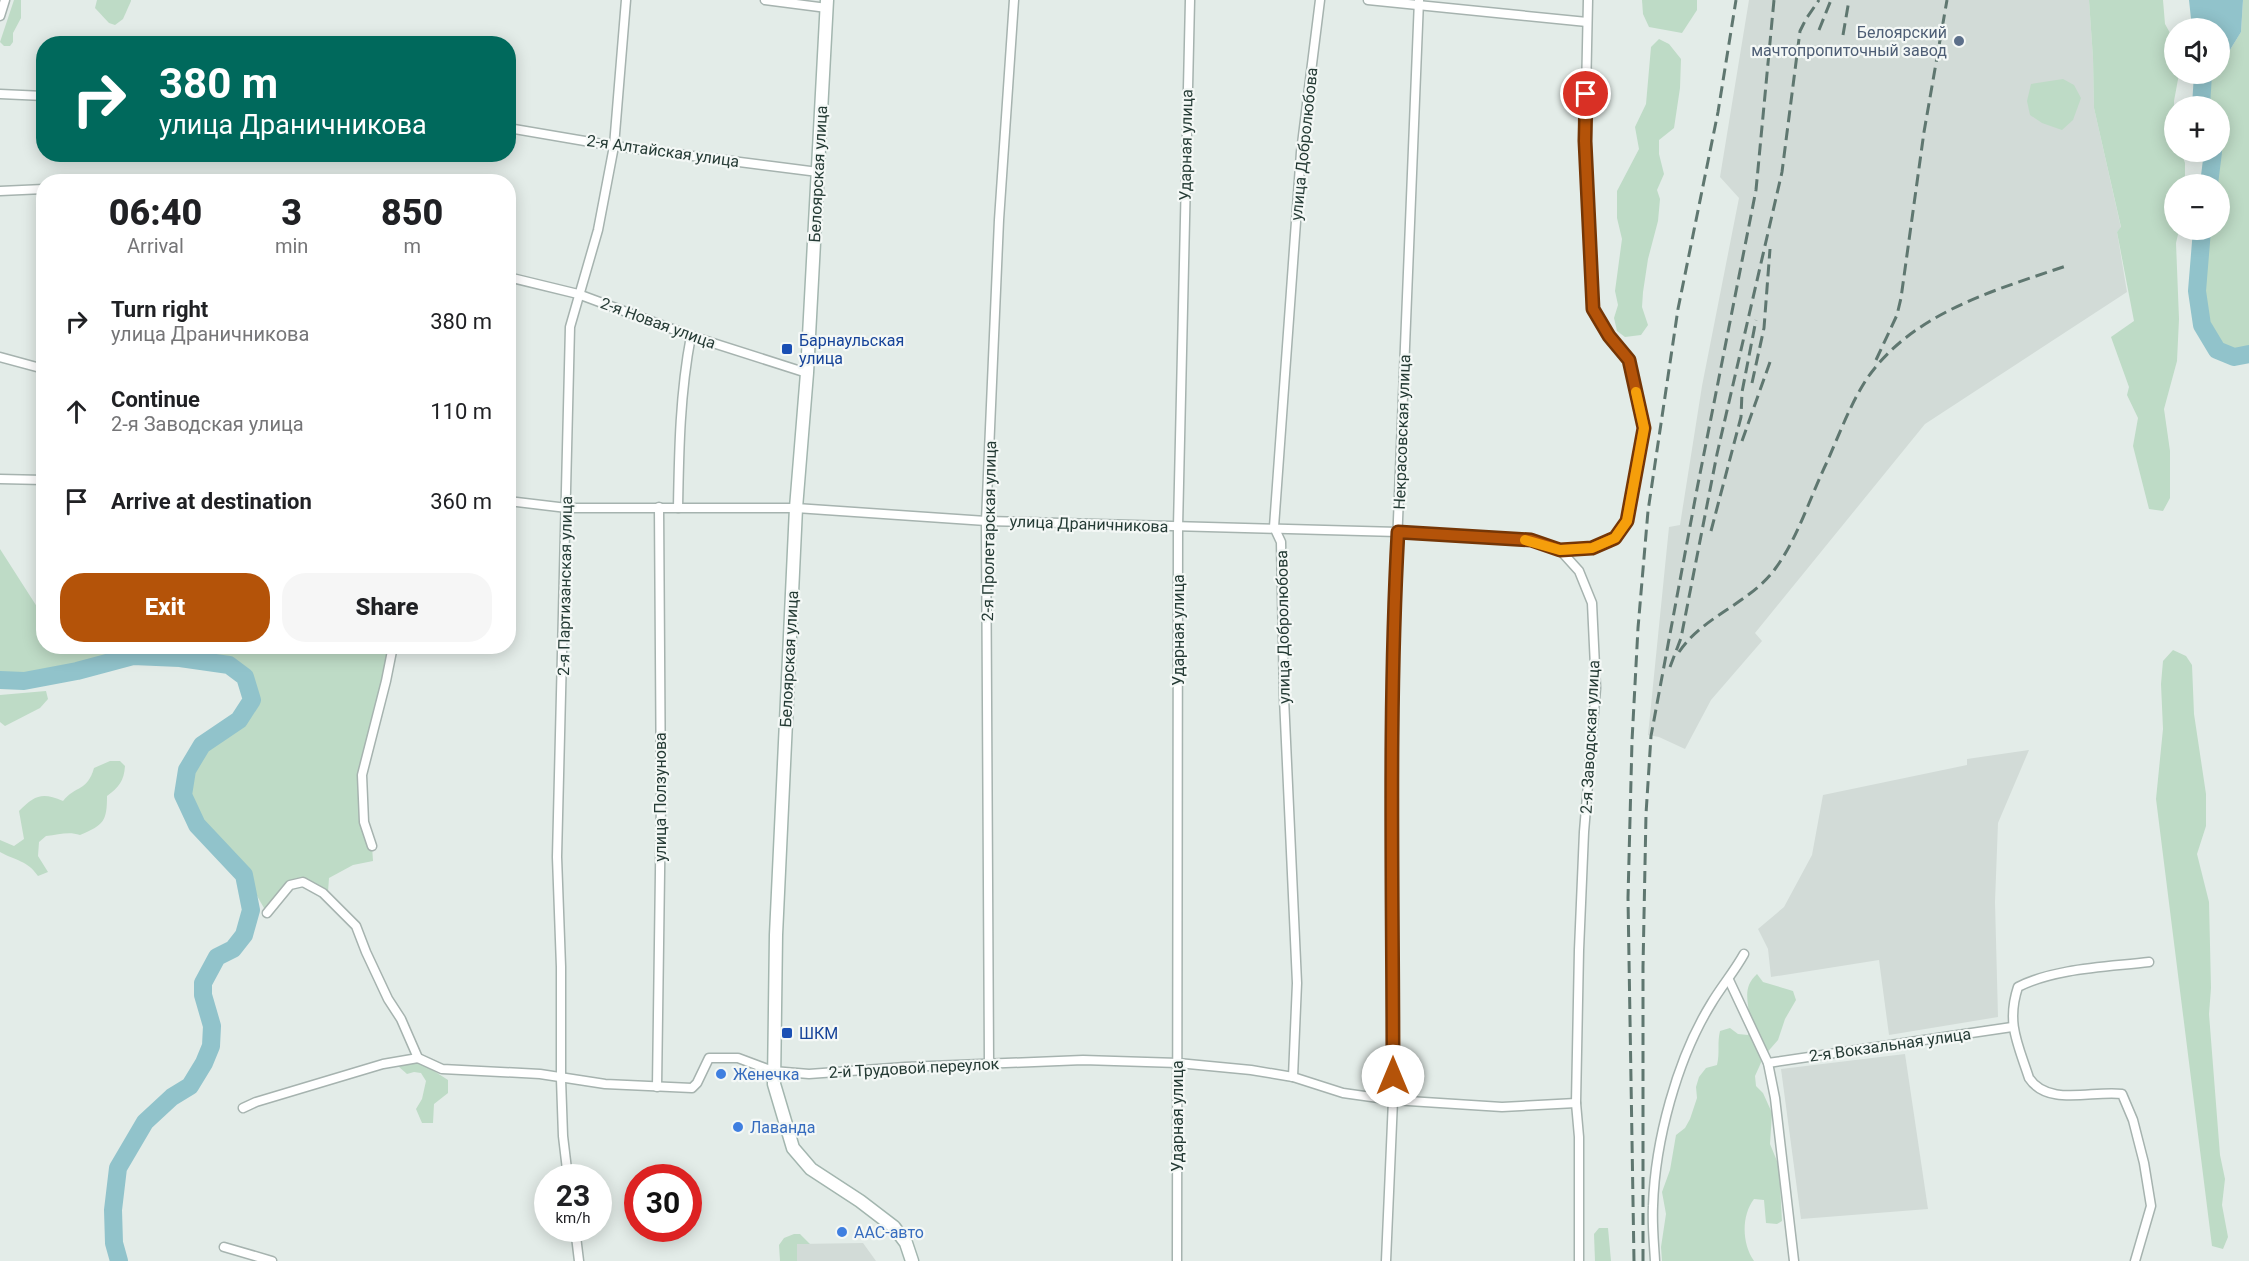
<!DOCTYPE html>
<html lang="en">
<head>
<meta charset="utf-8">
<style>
  :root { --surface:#fff; --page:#f6f6f6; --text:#202124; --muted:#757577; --accent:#b45309 }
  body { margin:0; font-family:Roboto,sans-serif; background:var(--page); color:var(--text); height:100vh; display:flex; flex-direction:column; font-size:22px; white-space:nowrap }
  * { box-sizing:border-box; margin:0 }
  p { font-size:20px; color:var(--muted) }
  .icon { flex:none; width:33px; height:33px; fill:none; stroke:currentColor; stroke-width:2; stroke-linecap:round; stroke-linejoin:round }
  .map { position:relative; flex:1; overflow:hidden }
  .panel { position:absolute; left:36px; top:174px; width:480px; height:480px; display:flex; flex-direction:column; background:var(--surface); border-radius:24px; box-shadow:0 3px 15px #0003 }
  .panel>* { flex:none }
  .guide { position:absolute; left:36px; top:36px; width:480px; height:126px; border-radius:24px; box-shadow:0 3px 15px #0003; background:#00695c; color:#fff; overflow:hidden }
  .tools { position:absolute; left:2164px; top:18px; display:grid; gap:12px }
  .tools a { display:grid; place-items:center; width:66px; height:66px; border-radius:50%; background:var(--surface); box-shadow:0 3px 15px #0003; font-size:30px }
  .speed { position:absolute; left:534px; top:1164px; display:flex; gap:12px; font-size:30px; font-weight:700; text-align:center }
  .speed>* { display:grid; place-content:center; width:78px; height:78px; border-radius:50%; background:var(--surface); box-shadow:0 3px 15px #0003; line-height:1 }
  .speed small { font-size:15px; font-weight:400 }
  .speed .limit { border:9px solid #d22; background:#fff; color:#111 }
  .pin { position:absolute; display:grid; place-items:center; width:51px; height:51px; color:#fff; margin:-26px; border:3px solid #fff; border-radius:50%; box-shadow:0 2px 6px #0007 }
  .me { position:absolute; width:66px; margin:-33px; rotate:0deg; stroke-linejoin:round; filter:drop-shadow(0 0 4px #0008) }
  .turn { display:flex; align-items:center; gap:21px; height:126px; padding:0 24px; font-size:27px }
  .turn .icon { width:78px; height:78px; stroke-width:2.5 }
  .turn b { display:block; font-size:42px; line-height:51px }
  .eta { display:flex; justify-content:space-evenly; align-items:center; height:102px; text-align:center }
  .eta b { font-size:36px; font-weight:800; line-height:42px }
  .button { display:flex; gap:12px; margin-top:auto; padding:12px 24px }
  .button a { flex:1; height:69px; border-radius:24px; background:var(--accent); color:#fff; font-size:24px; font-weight:800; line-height:69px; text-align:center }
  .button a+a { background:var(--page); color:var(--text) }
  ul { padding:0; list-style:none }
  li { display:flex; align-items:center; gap:18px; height:90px; padding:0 24px }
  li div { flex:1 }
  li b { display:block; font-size:22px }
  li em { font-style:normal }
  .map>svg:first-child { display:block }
</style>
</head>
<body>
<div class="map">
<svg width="2249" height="1261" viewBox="0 0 2249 1261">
  <rect width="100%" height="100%" fill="#e3ece8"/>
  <g fill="#d2dbd7">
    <polygon points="1749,0 2089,0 2093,58 2094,108 2121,228 2117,232 2127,292 1925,424 1755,633 1762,641 1711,700 1685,749 1659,737 1648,735 1669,527 1680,525 1702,386 1739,198 1720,177"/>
    <polygon points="2029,750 1998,823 1995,902 1998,1017 1889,1035 1879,960 1771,977 1768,949 1758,929 1784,907 1812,855 1823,795 1967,765 1967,759"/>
    <polygon points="1905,1054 1928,1209 1801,1219 1781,1069"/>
    <polygon points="863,1243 876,1261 797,1261 797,1244"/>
  </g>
  <g fill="#bedbc6">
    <polygon points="14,0 21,0 21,18 13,33 13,42 10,46 4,46 0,42"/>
    <polygon points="97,0 131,0 131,1 123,19 115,25 109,23 95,8"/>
    <polygon points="1642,0 1697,0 1697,10 1682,33 1649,27 1643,14"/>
    <polygon points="2089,0 2163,0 2165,24 2175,42 2175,74 2179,74 2174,101 2175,152 2181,152 2185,163 2185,184 2175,184 2175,230 2179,230 2176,243 2179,319 2177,361 2164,409 2170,451 2170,498 2163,511 2149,509 2133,446 2138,418 2127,395 2129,387 2111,337 2134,321 2117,232 2121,227 2094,108 2093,58"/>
    <polygon points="2243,0 2249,0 2249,354 2234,357 2217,350 2202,325 2197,291 2202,230 2220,230 2220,184 2209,184 2213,152 2220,152 2220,106 2201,106 2201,89 2215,74 2220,74 2220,66 2241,32"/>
    <polygon points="1659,39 1669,44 1681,59 1680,88 1674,128 1659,140 1659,154 1664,174 1657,190 1660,199 1658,221 1648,259 1643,292 1642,307 1648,325 1641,335 1625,337 1617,331 1614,318 1618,305 1615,291 1622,239 1617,218 1617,191 1639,149 1635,127 1646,104 1651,47"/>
    <polygon points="2063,79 2074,85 2081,98 2073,120 2062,130 2042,123 2030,115 2027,101 2031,84"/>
    <path d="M 0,549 L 41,613 L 43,613 L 44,646 L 393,647 L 362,775 L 364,822 L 372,846 L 373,861 L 353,865 L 329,878 L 328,892 C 289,877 293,881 267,913 C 259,900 252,885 242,874 C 210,835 156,799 202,746 C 206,741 215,738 221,734 C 233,724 244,714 252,701 L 245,677 L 229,665 L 180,658 L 133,656 L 77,671 L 24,681 L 0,680 Z"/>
    <polygon points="2173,650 2186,656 2192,665 2194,714 2206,794 2206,826 2197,854 2209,902 2211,988 2209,1014 2220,1155 2225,1179 2222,1205 2228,1237 2223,1249 2212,1246 2156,799 2163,729 2161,684 2163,661"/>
    <polygon points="46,691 48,699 40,708 5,726 0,722 0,695"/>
    <path d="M 110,761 L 120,761 L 125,766 C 124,781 119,787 107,796 C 107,821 104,825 80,835 C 68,831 59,835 46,836 L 39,842 L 38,856 L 48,872 L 38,876 C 27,860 16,861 0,852 L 0,840 L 14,846 L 24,839 L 19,811 C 35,795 42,792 63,801 C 76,785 87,792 94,768 Z"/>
    <path d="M 1757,974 L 1763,982 L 1793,991 L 1796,1000 L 1785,1019 L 1778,1040 L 1764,1056 L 1755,1076 L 1756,1086 L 1763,1093 L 1772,1113 L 1770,1144 L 1779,1166 L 1782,1221 L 1777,1224 L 1766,1223 L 1764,1200 L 1754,1199 C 1741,1216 1742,1244 1754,1261 L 1662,1261 L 1661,1247 L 1666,1214 L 1662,1192 L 1670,1170 L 1676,1135 L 1685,1128 L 1690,1119 L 1697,1098 L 1696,1087 L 1699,1077 L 1706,1068 L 1717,1065 C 1720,1053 1717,1043 1720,1031 L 1730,1028 L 1738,1034 L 1748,1035 C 1755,1011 1737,992 1757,974 Z"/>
    <polygon points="420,1062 448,1080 448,1093 434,1104 433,1123 422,1123 416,1109 422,1099 426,1081 421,1073 414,1072 407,1074 398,1066 405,1063"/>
    <polygon points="1599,1228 1608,1228 1611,1261 1595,1261 1594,1234"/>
    <polygon points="794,1234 800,1234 810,1244 797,1244 797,1261 780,1261 779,1245 784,1238"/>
  </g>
  <polygon fill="#91c3cb" points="2189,0 2243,0 2241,32 2220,66 2220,28 2192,28"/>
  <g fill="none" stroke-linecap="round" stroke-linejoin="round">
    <g stroke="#91c3cb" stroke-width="18">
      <polyline points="2201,106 2203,74"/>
      <polyline points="2209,184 2213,152"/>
      <polyline points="2202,230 2197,291 2202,325 2217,350 2234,357 2249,354"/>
      <polyline points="0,680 24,681 77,671 133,656 180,658 229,665 245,677 252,700 239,720 202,745 187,770 183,795 197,825 244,875 251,910 244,935 233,949 217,957 203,983 203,995 212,1026 211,1046 204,1063 190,1086 172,1097 145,1122 118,1168 113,1210 114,1243 119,1261"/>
    </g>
    <defs>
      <g id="street">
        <polyline points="765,0 827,8"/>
        <polyline points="1368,0 1587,22"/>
        <polyline points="0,16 5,0"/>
        <polyline points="0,94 44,96"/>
        <polyline points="508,128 614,146 818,172"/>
        <polyline points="0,191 44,189"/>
        <polyline points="508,277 578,294 691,336 807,373"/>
        <polyline points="0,357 44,369"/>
        <polyline points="0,479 44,480"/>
        <polyline points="508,501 567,508 796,508 986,521 1398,532 1531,540 1560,550"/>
        <path d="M 678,508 C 679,449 680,393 691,336"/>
        <polyline points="372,846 364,822 362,775 386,681 393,646"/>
        <polyline points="267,913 290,885 303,882 323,893 356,926 366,952 388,999 401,1019 418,1058"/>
        <polyline points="1729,980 1768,1063 1775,1098 1794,1261"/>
        <polyline points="989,1063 986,521 999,220 1014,0"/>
        <polyline points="1768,1063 2012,1027"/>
        <polyline points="1293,1077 1297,983 1284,698 1281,542 1274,527 1301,152 1320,0"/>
        <polyline points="657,1087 661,801 659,507"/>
        <polyline points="243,1108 256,1102 383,1064 418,1058 442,1069 540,1074 605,1084 692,1088 697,1083 709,1058 738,1058 773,1071 809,1074 905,1067 1083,1060 1178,1063 1251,1070 1293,1077 1343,1093 1393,1100 1502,1107 1576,1103"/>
        <polyline points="568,1178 563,1136 561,1079 561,967 557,857 570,327 598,230 614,146 626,0"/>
        <polyline points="575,1228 579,1261"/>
        <polyline points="224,1247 272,1261"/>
        <polyline points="1177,1261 1178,527 1190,0"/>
        <polyline points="1386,1261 1393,1100 1392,814 1395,594 1419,0"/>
        <polyline points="1579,1261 1579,1137 1576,1103 1579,950 1584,832 1596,688 1592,603 1579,571 1560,550 1592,548 1615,538 1627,521 1645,428 1629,360 1609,336 1593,309 1585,141 1588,0"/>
        <path d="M 1655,1261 C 1654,1243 1652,1224 1653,1206 C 1655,1141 1677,1059 1711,1004 C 1721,987 1734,972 1744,954"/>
        <path d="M 2135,1261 L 2151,1206 L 2144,1163 L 2133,1120 L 2122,1094 C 2093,1090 2048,1107 2029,1078 C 2018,1044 2006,1023 2018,987 C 2055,968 2108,967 2149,962"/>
      </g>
      <polyline id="secondary" points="827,0 807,373 796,508 776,935 774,1084 793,1148 811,1169 860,1201 894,1227 906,1243 912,1261"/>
    </defs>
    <use href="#street" stroke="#a6b3af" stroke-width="11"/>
    <use href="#secondary" stroke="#a3b6af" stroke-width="15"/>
    <use href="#street" stroke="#fff" stroke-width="8"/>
    <use href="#secondary" stroke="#fff" stroke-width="12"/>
    <g stroke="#5f7770" stroke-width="3" stroke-dasharray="12 6" stroke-linecap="butt">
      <polyline points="1819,30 1831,0"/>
      <polyline points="1843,35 1849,0"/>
      <polyline points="1876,360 1897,315 1901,298 1924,132 1947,0"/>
      <polyline points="1752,383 1764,328 1770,249"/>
      <polyline points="1742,441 1770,362"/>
      <polyline points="1711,531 1741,417 1742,392 1756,320"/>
      <path d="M 1679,652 C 1703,616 1749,604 1775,569 C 1798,538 1810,497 1827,462 C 1839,435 1850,405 1866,380 C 1912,312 1996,290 2069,265"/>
      <polyline points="1670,667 1681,638 1717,454 1782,172 1800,31 1806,19 1819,0"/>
      <polyline points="1634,1261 1628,898 1632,741 1638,628 1648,511 1678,309 1718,112 1736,0"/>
      <polyline points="1643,1261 1643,967 1646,814 1651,736 1697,489 1756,190 1774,0"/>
    </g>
  </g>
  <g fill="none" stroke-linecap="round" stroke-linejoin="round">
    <defs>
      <path id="route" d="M 1393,1076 C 1393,895 1388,713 1398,532 L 1531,540 L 1560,550 L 1592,548 L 1615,538 L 1627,521 L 1644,428 L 1629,360 L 1609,336 L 1593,309 L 1585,141 L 1586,94"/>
    </defs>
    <use href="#route" stroke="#753606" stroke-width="15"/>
    <use href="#route" stroke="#b45309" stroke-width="10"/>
    <polyline stroke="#f59e0b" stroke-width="10" points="1525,540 1560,550 1592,548 1615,538 1627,521 1644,428 1636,392"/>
  </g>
  <circle fill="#5c6f8a" stroke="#f4f8f6" stroke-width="2" cx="1959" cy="41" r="6"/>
  <g fill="#1a4fb4" stroke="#f4f8f6" stroke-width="2">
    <rect x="781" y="343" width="12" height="12" rx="3"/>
    <rect x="781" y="1027" width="12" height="12" rx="3"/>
  </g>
  <g fill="#3f7fe0" stroke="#f4f8f6" stroke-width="2">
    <circle cx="721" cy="1074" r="6"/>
    <circle cx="738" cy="1127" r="6"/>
    <circle cx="842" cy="1232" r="6"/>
  </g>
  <g text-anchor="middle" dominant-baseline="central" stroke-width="4.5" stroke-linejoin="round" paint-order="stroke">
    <g font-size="16" fill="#4e5e75" stroke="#f4f8f6" text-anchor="end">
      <text x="1947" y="32">Белоярский<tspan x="1947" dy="18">мачтопропиточный завод</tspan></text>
    </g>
    <g font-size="16" fill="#253b35" stroke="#f4f8f6">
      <text transform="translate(1304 144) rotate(-84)">улица Добролюбова</text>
      <text transform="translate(1186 145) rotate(-89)">Ударная улица</text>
      <text transform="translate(663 151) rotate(8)">2-я Алтайская улица</text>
      <text transform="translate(818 174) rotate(-87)">Белоярская улица</text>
      <text transform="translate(658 323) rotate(20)">2-я Новая улица</text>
      <text transform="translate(1402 432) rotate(-88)">Некрасовская улица</text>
      <text transform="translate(1089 524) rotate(2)">улица Драничникова</text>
      <text transform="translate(989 531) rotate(-89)">2-я Пролетарская улица</text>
      <text transform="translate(565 586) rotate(-89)">2-я Партизанская улица</text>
      <text transform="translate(1283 627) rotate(-91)">улица Добролюбова</text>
      <text transform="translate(1178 630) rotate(-90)">Ударная улица</text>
      <text transform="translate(789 659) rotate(-87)">Белоярская улица</text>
      <text transform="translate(1590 737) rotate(-87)">2-я Заводская улица</text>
      <text transform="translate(660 797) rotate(-90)">улица Ползунова</text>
      <text transform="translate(1890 1045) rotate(-8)">2-я Вокзальная улица</text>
      <text transform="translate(914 1068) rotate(-3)">2-й Трудовой переулок</text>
      <text transform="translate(1177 1116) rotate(-90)">Ударная улица</text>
    </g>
    <g font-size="16" fill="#164399" stroke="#f4f8f6" text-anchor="start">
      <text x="799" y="340">Барнаульская<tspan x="799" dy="18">улица</tspan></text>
      <text x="799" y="1033">ШКМ</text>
    </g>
    <g font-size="16" fill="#366cbe" stroke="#f4f8f6" text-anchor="start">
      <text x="733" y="1074">Женечка</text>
      <text x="750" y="1127">Лаванда</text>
      <text x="854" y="1232">ААС-авто</text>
    </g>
  </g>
</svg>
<div class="tools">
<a><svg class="icon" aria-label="sound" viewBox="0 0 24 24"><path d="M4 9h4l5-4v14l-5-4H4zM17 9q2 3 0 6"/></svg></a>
<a>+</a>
<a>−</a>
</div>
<div class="speed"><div>23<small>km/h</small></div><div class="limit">30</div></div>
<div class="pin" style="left:1586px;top:94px;background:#d93025"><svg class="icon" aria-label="arrive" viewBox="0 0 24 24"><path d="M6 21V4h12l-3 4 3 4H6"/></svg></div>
<svg class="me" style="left:1393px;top:1076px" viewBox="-20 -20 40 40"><circle r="19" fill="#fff"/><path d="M0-13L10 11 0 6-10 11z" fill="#b45309"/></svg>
<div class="guide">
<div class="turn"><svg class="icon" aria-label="right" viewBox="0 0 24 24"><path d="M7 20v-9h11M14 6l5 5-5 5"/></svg><div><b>380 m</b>улица Драничникова</div></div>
</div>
<section class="panel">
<div class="eta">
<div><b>06:40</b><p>Arrival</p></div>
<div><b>3</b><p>min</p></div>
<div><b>850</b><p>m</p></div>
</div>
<ul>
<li><svg class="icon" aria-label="right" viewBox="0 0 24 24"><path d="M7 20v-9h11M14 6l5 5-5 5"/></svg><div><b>Turn right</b><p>улица Драничникова</p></div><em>380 m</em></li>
<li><svg class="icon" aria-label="ahead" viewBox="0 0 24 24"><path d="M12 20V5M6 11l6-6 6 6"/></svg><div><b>Continue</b><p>2-я Заводская улица</p></div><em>110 m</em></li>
<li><svg class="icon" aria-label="arrive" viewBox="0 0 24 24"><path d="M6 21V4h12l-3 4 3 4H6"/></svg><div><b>Arrive at destination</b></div><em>360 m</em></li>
</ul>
<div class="button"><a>Exit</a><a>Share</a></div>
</section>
</div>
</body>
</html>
